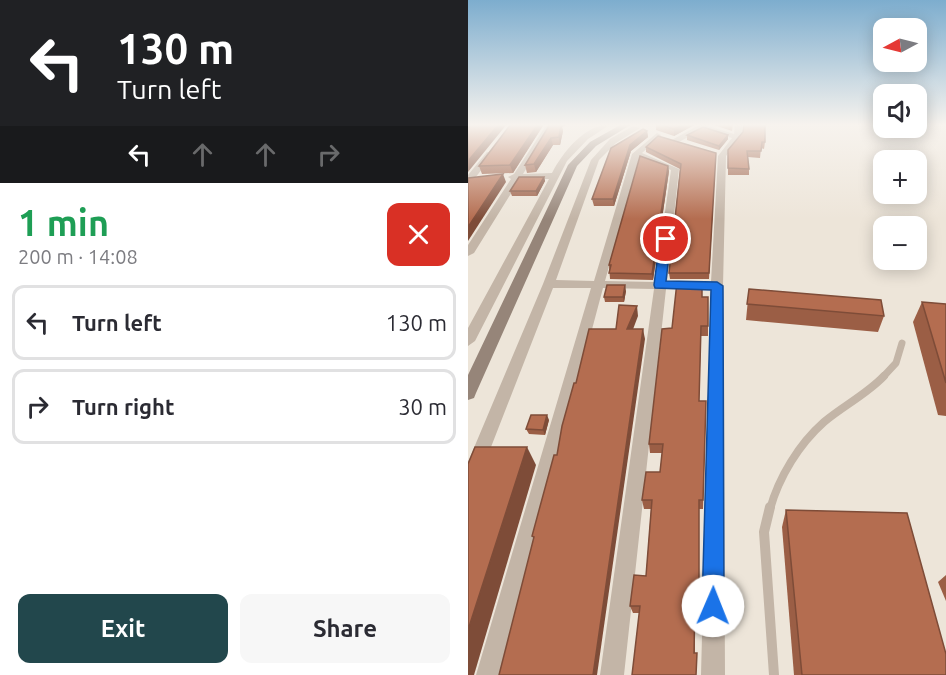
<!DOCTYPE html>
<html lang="en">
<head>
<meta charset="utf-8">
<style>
  :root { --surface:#fff; --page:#f7f7f7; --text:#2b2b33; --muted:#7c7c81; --line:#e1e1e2; --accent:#22474c }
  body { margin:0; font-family:Ubuntu,sans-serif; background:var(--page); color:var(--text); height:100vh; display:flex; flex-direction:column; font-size:22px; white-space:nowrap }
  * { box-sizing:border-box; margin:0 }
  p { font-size:20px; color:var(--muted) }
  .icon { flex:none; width:33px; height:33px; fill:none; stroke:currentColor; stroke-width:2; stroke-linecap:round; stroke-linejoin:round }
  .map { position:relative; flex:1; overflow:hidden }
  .drawer { display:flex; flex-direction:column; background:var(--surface); width:468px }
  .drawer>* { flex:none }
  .top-card { background:#202124; color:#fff; overflow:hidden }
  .needle { width:39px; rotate:263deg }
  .tools { position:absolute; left:405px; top:18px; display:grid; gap:12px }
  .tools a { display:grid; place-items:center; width:54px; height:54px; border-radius:12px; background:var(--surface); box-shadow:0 3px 15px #0003; font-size:30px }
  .pin { position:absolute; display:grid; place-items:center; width:51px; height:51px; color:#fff; margin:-26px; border:3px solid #fff; border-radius:50%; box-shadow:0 2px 6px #0007 }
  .me { position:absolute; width:66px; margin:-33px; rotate:1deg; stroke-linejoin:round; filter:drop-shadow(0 0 4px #0008) }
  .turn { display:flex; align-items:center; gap:21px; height:126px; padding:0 18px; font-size:27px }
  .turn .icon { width:78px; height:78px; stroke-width:2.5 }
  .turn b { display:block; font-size:42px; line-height:51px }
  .lanes { display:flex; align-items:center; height:57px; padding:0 18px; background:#0003; justify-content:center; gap:30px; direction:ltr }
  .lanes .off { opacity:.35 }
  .round { display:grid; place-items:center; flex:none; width:63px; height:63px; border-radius:12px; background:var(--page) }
  .overview { display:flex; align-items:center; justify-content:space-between; height:102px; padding:0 18px }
  h1 { font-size:36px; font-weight:600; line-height:45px; color:#1e9e55 }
  .action { display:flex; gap:12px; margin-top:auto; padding:12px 18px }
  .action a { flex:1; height:69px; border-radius:12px; background:var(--accent); color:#fff; font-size:24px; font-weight:600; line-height:69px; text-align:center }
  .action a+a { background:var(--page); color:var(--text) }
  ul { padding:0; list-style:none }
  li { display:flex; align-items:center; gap:18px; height:75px; margin:0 12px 9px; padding:0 6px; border:3px solid var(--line); border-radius:12px }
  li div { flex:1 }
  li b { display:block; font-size:22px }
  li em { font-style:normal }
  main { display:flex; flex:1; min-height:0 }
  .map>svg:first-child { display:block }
</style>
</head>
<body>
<main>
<section class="drawer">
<div class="top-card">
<div class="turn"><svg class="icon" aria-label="left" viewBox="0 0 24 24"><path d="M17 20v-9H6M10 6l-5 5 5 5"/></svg><div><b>130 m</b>Turn left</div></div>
<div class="lanes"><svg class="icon" aria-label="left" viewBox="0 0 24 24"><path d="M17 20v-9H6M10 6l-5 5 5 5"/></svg><svg class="icon off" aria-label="ahead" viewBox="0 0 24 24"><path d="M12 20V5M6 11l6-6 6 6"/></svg><svg class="icon off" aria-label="ahead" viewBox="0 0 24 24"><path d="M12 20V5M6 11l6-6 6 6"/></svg><svg class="icon off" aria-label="right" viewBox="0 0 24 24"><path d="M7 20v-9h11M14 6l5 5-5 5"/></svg></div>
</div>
<div class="overview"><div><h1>1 min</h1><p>200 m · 14:08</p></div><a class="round" style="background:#d93025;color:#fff"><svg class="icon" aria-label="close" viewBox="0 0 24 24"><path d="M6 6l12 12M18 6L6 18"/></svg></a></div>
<ul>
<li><svg class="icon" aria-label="left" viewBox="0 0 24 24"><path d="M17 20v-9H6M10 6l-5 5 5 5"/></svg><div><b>Turn left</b></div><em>130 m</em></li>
<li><svg class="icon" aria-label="right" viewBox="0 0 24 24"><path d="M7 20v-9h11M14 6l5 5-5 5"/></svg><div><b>Turn right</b></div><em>30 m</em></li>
</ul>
<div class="action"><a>Exit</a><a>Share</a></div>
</section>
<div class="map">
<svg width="478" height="675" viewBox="0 0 478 675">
  <rect width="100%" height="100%" fill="#ede5d9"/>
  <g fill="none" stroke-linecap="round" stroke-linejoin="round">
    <polyline stroke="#c3b5a7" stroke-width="7" points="415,377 428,363 434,343"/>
    <path stroke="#c3b5a7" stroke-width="8" d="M 302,509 C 311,477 331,444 356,422 C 375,406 399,394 416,376"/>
    <polyline stroke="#c3b5a7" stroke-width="10" points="302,507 296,532 306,675"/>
    <g fill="#c3b5a7" fill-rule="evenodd">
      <path d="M 79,124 L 86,124 L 55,174 L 84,173 C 95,152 117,124 143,124 L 120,139 L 99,161 L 7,341 L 0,346 L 0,328 L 81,179 L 52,179 L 6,253 L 0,256 L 0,245 L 43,179 L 40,177 L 46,174 Z"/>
      <path d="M 233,124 L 242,124 L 240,126 L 266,134 L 267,124 L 275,124 L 273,137 L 258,156 L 255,286 L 257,675 L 233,675 L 243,290 L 198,289 L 156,675 L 132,675 L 186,289 L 135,288 L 32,675 L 8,675 L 123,288 L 85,288 L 9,483 L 6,489 L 0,491 L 0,462 L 75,284 L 123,160 L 142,139 L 165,126 L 172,128 L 148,143 L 131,160 L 88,280 L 126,281 L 164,154 L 189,133 L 193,135 L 192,137 L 174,153 L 211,169 L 199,282 L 243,282 L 250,156 L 264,138 L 235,129 L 209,143 L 202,141 ZM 171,158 L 203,170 L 187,282 L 137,281 Z"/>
      <polygon points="19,152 26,154 3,183 0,184 0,175"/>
    </g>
    <polygon fill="#968579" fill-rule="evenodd" points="154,124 164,124 128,146 109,166 8,393 6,398 0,400 0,375 100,165 122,142"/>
  </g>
  <g fill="#9b5e45">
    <polygon points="43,124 76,124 45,173 14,174 11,166"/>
    <polygon points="188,124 228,124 206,136 188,130"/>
    <polygon points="243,124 265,124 264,131"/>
    <polygon points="94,127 95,131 92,145 85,145 68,172 59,173 57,165"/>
    <polygon points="179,131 180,137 163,151 146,206 126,206 124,199"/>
    <polygon points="275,132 297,142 296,149 293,148 292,158 280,157 281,169 281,175 260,175 260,150"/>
    <polygon points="219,135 260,135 260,139 251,150 219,140"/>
    <polygon points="178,147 248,153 241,279 202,279 201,273 212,169 178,152"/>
    <polygon points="201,171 185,280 142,279 141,265"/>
    <polygon points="76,177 77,181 69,196 44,196 42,191"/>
    <polygon points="281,289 416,316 410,332 278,320"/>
    <polygon points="158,291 156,302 137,302 136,297"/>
    <polygon points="234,297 240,297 240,336 233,336 231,401 238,401 235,509 231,509 231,608 227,608 227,653 229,653 229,659 171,613 165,613 162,606 178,576 183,509 176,509 174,500 192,472 194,453 182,453 181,444 204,328"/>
    <polygon points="454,302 478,304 478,416 470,415 445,322"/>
    <polygon points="81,420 77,435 61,434 58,429"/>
    <polygon points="318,510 478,675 326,675 314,527"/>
    <polygon points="478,575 478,601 470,582"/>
  </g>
  <g fill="#7e4c38">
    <polygon points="31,124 39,124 0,172 0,161"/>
    <polygon points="70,124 76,124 45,173 42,165"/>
    <polygon points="85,124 100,124 94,127 95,131 92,145 91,137"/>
    <polygon points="216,124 228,124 206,136 206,129"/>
    <polygon points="179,131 180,137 163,151 146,206 145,199 162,145"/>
    <polygon points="260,135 260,139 251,150 251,146"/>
    <polygon points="83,138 85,145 68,172 66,164"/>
    <polygon points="200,166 201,171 185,280 184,274"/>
    <polygon points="35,174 38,182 0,241 0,227"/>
    <polygon points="76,177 77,181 69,196 68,191"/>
    <polygon points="157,285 158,291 156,302 155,297"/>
    <polygon points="169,306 170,316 161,340 159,329"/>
    <polygon points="175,329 177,339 129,675 125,675"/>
    <polygon points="79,415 81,420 77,435 75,430"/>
    <polygon points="59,447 68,465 6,675 0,675 0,630"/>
  </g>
  <g fill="#b46d50" stroke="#7e4c38" stroke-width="1.5">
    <polygon points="5,124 31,124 0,161 0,128"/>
    <polygon points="43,124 70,124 42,165 11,166"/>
    <polygon points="82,124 93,124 91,137 83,138 66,164 57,165"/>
    <polygon points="190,124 216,124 206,129"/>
    <polygon points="276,124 297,124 297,142 294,142 293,151 279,151 281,169 260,168 260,150 275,132"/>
    <polygon points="235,127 260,135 251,146 219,135"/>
    <polygon points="175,129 179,131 162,145 145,199 124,199 143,148"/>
    <polygon points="190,136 248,153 241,273 201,273 213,164 178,147"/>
    <polygon points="172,156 200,166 184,274 141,273 143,265 141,265"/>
    <polygon points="35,174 0,227 0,178"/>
    <polygon points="51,177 76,177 68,191 42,191"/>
    <polygon points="209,282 234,282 234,297 240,297 240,326 233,326 231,401 238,401 235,500 231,500 231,601 227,601 226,653 229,653 228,675 164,675 172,606 162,606 166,575 178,576 184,500 174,500 178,472 192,472 195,444 181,444 194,329 204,328"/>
    <polygon points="139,285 157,285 155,297 136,297"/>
    <polygon points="281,289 413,300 416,316 279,304"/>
    <polygon points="454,302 478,304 478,383"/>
    <polygon points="151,305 169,306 159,329 175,329 125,675 31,675 66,537 64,536 86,455 89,455 94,426 106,383 108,383 121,329 148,329"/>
    <polygon points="63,415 79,415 75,430 58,429"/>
    <polygon points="7,447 59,447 0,630 0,464"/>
    <polygon points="318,510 439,513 478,654 478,675 334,675"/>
  </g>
  <linearGradient id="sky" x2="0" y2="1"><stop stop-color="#7dadce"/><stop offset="0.57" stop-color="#f7f3ee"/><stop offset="1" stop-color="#f7f3ee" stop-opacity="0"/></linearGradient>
  <rect width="478" height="219" fill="url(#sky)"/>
  <polygon fill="#1a73e8" stroke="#114b97" stroke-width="1.5" points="198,235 203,239 198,281 249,282 255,286 256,606 253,614 245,617 238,614 234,606 243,290 187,288 186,285 192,239"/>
</svg>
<div class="tools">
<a><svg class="needle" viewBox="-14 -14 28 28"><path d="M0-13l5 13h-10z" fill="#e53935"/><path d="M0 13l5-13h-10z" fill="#7c7c81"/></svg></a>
<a><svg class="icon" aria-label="sound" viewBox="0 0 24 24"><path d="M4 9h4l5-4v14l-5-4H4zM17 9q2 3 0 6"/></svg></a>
<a>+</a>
<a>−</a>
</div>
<div class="pin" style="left:198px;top:239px;background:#d93025"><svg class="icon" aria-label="arrive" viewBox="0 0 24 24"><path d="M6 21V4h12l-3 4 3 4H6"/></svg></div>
<svg class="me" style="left:245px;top:606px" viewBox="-20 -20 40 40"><circle r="19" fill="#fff"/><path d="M0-13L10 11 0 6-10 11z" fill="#1a73e8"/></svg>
</div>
</main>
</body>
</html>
